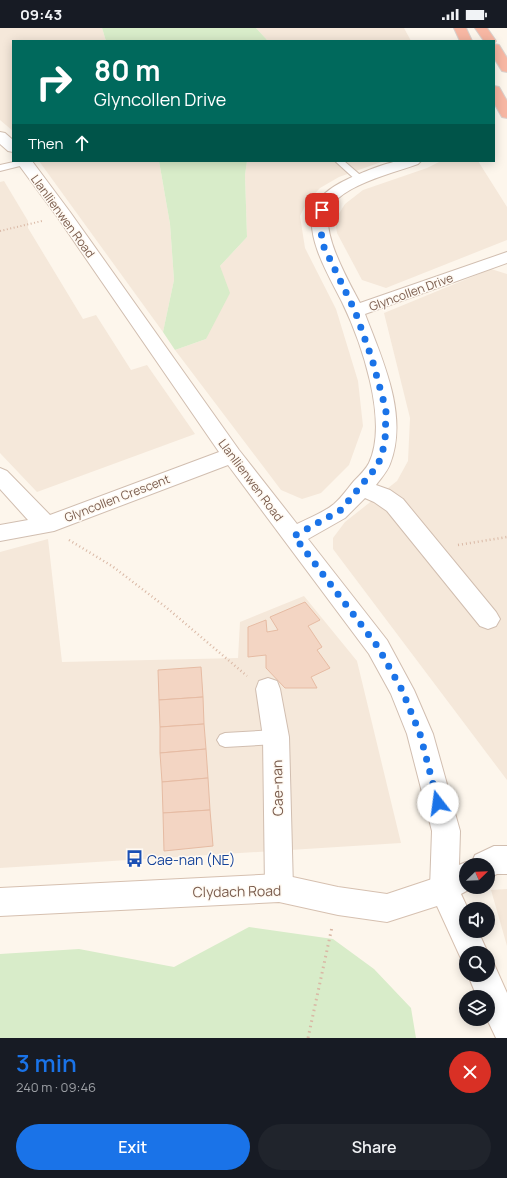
<!DOCTYPE html>
<html lang="en">
<head>
<meta charset="utf-8">
<style>
  :root { --surface:#171b24; --page:#20242c; --text:#f1f3f6; --muted:#9ea1a6; --accent:#1a73e8 }
  body { margin:0; font-family:Manrope,sans-serif; background:var(--page); color:var(--text); height:100vh; display:flex; flex-direction:column; font-size:15px; white-space:nowrap }
  * { box-sizing:border-box; margin:0 }
  p { font-size:13px; color:var(--muted) }
  .icon { flex:none; width:22px; height:22px; fill:none; stroke:currentColor; stroke-width:2; stroke-linecap:round; stroke-linejoin:round }
  .map { position:relative; height:1010px; overflow:hidden }
  .drawer { display:flex; flex-direction:column; background:var(--surface); flex:1 }
  .drawer>* { flex:none }
  .hud { position:absolute; left:12px; top:12px; width:483px; height:122px; border-radius:0px; box-shadow:0 2px 10px #0003; background:#00695c; color:#fff; overflow:hidden }
  .needle { width:26px; rotate:67deg }
  .tools { position:absolute; left:459px; top:830px; display:grid; gap:8px }
  .tools a { display:grid; place-items:center; width:36px; height:36px; border-radius:50%; background:var(--surface); box-shadow:0 2px 10px #0003; font-size:20px }
  .pin { position:absolute; display:grid; place-items:center; width:34px; height:34px; color:#fff; margin:-17px; border-radius:8px; box-shadow:0 2px 6px #0006 }
  .me { position:absolute; width:44px; margin:-22px; rotate:345deg; stroke-linejoin:round; filter:drop-shadow(0 0 3px #0008) }
  .turn { display:flex; align-items:center; gap:14px; height:84px; padding:0 16px; font-size:18px }
  .turn .icon { width:52px; height:52px; stroke-width:2.5 }
  .turn b { display:block; font-size:28px; line-height:34px }
  .then { display:flex; align-items:center; height:38px; padding:0 16px; background:#0003; gap:8px; font-size:15px }
  .round { display:grid; place-items:center; flex:none; width:42px; height:42px; border-radius:21px; background:var(--page) }
  .headline { display:flex; align-items:center; justify-content:space-between; height:68px; padding:0 16px }
  h1 { font-size:24px; font-weight:600; line-height:30px; color:var(--accent) }
  .primary-button { display:flex; gap:8px; margin-top:auto; padding:8px 16px }
  .primary-button a { flex:1; height:46px; border-radius:24px; background:var(--accent); color:#fff; font-size:16px; font-weight:600; line-height:46px; text-align:center }
  .primary-button a+a { background:var(--page); color:var(--text) }
  .status { display:flex; justify-content:space-between; align-items:center; height:28px; padding:0 20px; background:var(--surface); direction:ltr }
  .status svg { height:11px; fill:currentColor }
  .map>svg:first-child { display:block }
</style>
</head>
<body>
<div class="status"><b>09:43</b><svg viewBox="0 0 49 12"><path d="M0 12V9h3v3zM5 12V6h3v6zM10 12V3h3v9zM15 12V0h3v12zM26 1h20v11H26zM47 4h2v5h-2z"/></svg></div>
<div class="map">
<svg width="507" height="1010" viewBox="0 0 507 1010">
  <rect width="100%" height="100%" fill="#fdf6ec"/>
  <g fill="#f5e8da">
    <polygon points="0,0 102,0 106,13 13,13 13,103 0,92"/>
    <polygon points="256,0 404,0 411,13 268,13"/>
    <polygon points="39,133 159,133 170,196 174,252 163,304"/>
    <polygon points="247,133 384,133 339,149 320,160 307,174 300,188 305,220 336,281 358,353 363,398 349,437 321,465 302,471 281,462 175,322 206,311 220,238 247,209 245,147"/>
    <polygon points="441,133 478,133 507,179 507,212 386,260 362,252 337,205 335,192 345,176 363,162 427,140"/>
    <polygon points="4,153 28,193 28,200 83,291 96,287 131,342 147,337 195,406 37,464 0,425 0,154"/>
    <polygon points="491,241 507,246 507,752 333,521 333,510 345,494 397,453 408,433 410,390 384,285"/>
    <polygon points="48,511 62,634 238,630 240,594 304,568 357,633 401,815 0,840 0,524"/>
    <polygon points="507,861 507,918 491,862"/>
  </g>
  <g fill="#d8ecc9">
    <polygon points="102,0 256,0 268,13 106,13"/>
    <polygon points="159,133 247,133 245,147 247,209 220,238 230,265 206,311 175,322 163,304 174,252 170,196"/>
    <polygon points="249,899 333,911 374,941 411,980 416,1010 0,1010 0,926 79,921 174,939"/>
  </g>
  <g fill="#f3d5c3" stroke="#e6bba3">
    <polygon points="305,574 320,592 308,598 322,619 317,622 330,640 311,649 317,660 285,660 266,640 266,627 248,629 248,599 266,592 267,604 278,602 270,589"/>
    <polygon points="201,639 203,669 159,672 158,642"/>
    <polygon points="203,669 204,696 160,699 159,672"/>
    <polygon points="204,696 206,721 160,725 160,699"/>
    <polygon points="206,721 208,750 162,754 160,725"/>
    <polygon points="208,750 210,782 163,785 162,754"/>
    <polygon points="210,782 213,818 164,823 163,785"/>
  </g>
  <g fill="none" stroke-linecap="round" stroke-linejoin="round">
    <defs>
      <g id="service">
        <polygon points="18,133 29,134 28,136 0,143 0,137"/>
        <polygon points="335,133 344,133 366,152 361,155 358,154"/>
        <polygon points="276,702 281,704 284,709 281,714 276,716 225,719 220,717 217,712 220,707 225,705"/>
      </g>
      <g id="minor">
        <polygon points="0,104 5,105 13,112 13,124 8,123 0,116"/>
        <path d="M 16,133 L 32,133 L 70,184 L 239,422 L 297,496 C 309,490 323,485 334,476 C 342,469 348,460 354,453 C 359,448 366,441 369,435 C 389,393 361,313 342,274 C 330,250 306,211 313,183 C 317,168 335,157 348,151 C 361,145 385,135 399,133 C 406,132 414,133 421,133 L 418,136 C 396,144 371,150 350,162 C 343,166 333,173 330,181 C 320,204 349,254 360,275 L 507,224 L 507,235 L 365,286 C 382,331 409,387 390,436 C 387,444 381,450 376,457 L 390,462 L 403,471 L 496,584 L 500,591 L 496,598 L 488,601 L 480,598 L 387,483 L 374,474 L 365,470 L 345,490 L 308,511 L 387,612 L 414,662 L 433,706 L 460,803 L 459,837 L 466,834 L 471,836 L 475,827 L 494,818 L 507,818 L 507,846 L 497,846 L 488,850 L 488,837 L 466,837 L 466,859 L 474,859 L 444,875 L 434,871 L 430,861 L 432,803 L 407,706 L 391,666 L 369,626 L 228,437 L 54,503 L 0,513 L 0,497 L 28,492 L 0,461 L 0,440 L 7,443 L 50,487 L 219,424 L 58,190 Z"/>
        <polygon points="268,650 277,653 280,661 289,709 293,860 289,870 279,874 269,870 265,860 263,709 256,661 259,653"/>
      </g>
      <g id="secondary">
        <polygon points="279,846 338,859 387,866 444,847 454,851 468,881 466,881 466,903 478,903 488,925 466,925 466,937 463,935 437,878 387,894 338,887 279,874 0,888 0,860"/>
        <polygon points="488,934 494,936 507,965 507,1010 496,1010 487,991 488,969 477,969 468,947 488,947"/>
      </g>
      <g id="motorway">
        <polygon points="454,0 466,0 472,13 460,13"/>
        <polygon points="475,0 487,0 496,13 494,16 494,13 484,13"/>
        <polygon points="494,16 499,17 507,30 507,44 502,43 494,30"/>
        <polygon points="494,58 499,59 507,73 507,90 502,89 494,75"/>
      </g>
    </defs>
    <use href="#service" stroke="#d1beb0" stroke-width="2"/>
    <use href="#minor" stroke="#d1beb0" stroke-width="2"/>
    <use href="#secondary" stroke="#d6c0b0" stroke-width="2"/>
    <use href="#motorway" stroke="#dad1cd" stroke-width="2"/>
    <polyline stroke="#d9b8a5" stroke-width="2" stroke-dasharray="1 2.5" stroke-linecap="butt" points="0,203 42,193"/>
    <g stroke="#d9b8a5" stroke-width="2.5" stroke-dasharray="1 3" stroke-linecap="butt">
      <polyline points="69,512 112,538 167,580 247,648"/>
      <polyline points="458,517 507,509"/>
    </g>
    <polyline stroke="#d9b8a5" stroke-width="3" stroke-dasharray="1.5 4" stroke-linecap="butt" points="308,1010 332,899"/>
    <use href="#service" fill="#fff" fill-rule="evenodd"/>
    <use href="#minor" fill="#fff" fill-rule="evenodd"/>
    <use href="#secondary" fill="#fff" fill-rule="evenodd"/>
    <use href="#motorway" fill="#f7b7a3" fill-rule="evenodd"/>
  </g>
  <g fill="none" stroke-linecap="round" stroke-linejoin="round">
    <polyline stroke="#1a73e8" stroke-width="7" stroke-dasharray="0 12.6" points="322,182 320,197 323,217 355,283 372,331 386,382 385,415 378,437 341,482 294,508 378,619 402,662 420,706 438,775"/>
  </g>
  <defs>
    <symbol id="bus-bare" viewBox="-9 -9 18 18"><path d="M-5-6H5V4H4V6H2V4H-2V6H-4V4H-5ZM-3.5-4V0h7V-4ZM-3.5 1.2v1.5H-2V1.2ZM2 1.2v1.5H3.5V1.2Z" fill="#1a4fb4" stroke="#fffaf3" stroke-width="2.5" paint-order="stroke"/></symbol>
  </defs>
  <g fill-rule="evenodd">
    <use href="#bus-bare" x="122" y="818" width="25" height="25"/>
  </g>
  <g text-anchor="middle" dominant-baseline="central" stroke-width="3" stroke-linejoin="round" paint-order="stroke">
    <g font-size="12" fill="#7a5c4d" stroke="#fffaf3">
      <text transform="translate(63 188) rotate(54)">Llanllienwen Road</text>
      <text transform="translate(411 264) rotate(-20)">Glyncollen Drive</text>
      <text transform="translate(251 452) rotate(53)">Llanllienwen Road</text>
      <text transform="translate(117 470) rotate(-21)">Glyncollen Crescent</text>
    </g>
    <g font-size="14" fill="#7a5c4d" stroke="#fffaf3">
      <text transform="translate(277 760) rotate(-91)">Cae-nan</text>
      <text transform="translate(237 863) rotate(-1)">Clydach Road</text>
    </g>
    <g font-size="14" fill="#164399" stroke="#fffaf3" text-anchor="start">
      <text x="147" y="831">Cae-nan (NE)</text>
    </g>
  </g>
</svg>
<div class="tools">
<a><svg class="needle" viewBox="-14 -14 28 28"><path d="M0-13l5 13h-10z" fill="#e53935"/><path d="M0 13l5-13h-10z" fill="#9ea1a6"/></svg></a>
<a><svg class="icon" aria-label="sound" viewBox="0 0 24 24"><path d="M4 9h4l5-4v14l-5-4H4zM17 9q2 3 0 6"/></svg></a>
<a><svg class="icon" aria-label="search" viewBox="0 0 24 24"><circle cx="10" cy="10" r="6"/><path d="M15 15l6 6"/></svg></a>
<a><svg class="icon" aria-label="layers" viewBox="0 0 24 24"><path d="M12 4l9 5-9 5-9-5zM3 14l9 5 9-5"/></svg></a>
</div>
<div class="pin" style="left:322px;top:182px;background:#d93025"><svg class="icon" aria-label="arrive" viewBox="0 0 24 24"><path d="M6 21V4h12l-3 4 3 4H6"/></svg></div>
<svg class="me" style="left:438px;top:775px" viewBox="-20 -20 40 40"><circle r="19" fill="#fff"/><path d="M0-13L10 11 0 6-10 11z" fill="#1a73e8"/></svg>
<div class="hud">
<div class="turn"><svg class="icon" aria-label="right" viewBox="0 0 24 24"><path d="M7 20v-9h11M14 6l5 5-5 5"/></svg><div><b>80 m</b>Glyncollen Drive</div></div>
<div class="then">Then<svg class="icon" aria-label="ahead" viewBox="0 0 24 24"><path d="M12 20V5M6 11l6-6 6 6"/></svg></div>
</div>
</div>
<section class="drawer">
<div class="headline"><div><h1>3 min</h1><p>240 m · 09:46</p></div><a class="round" style="background:#d93025;color:#fff"><svg class="icon" aria-label="close" viewBox="0 0 24 24"><path d="M6 6l12 12M18 6L6 18"/></svg></a></div>
<div class="primary-button"><a>Exit</a><a>Share</a></div>
</section>
</body>
</html>
